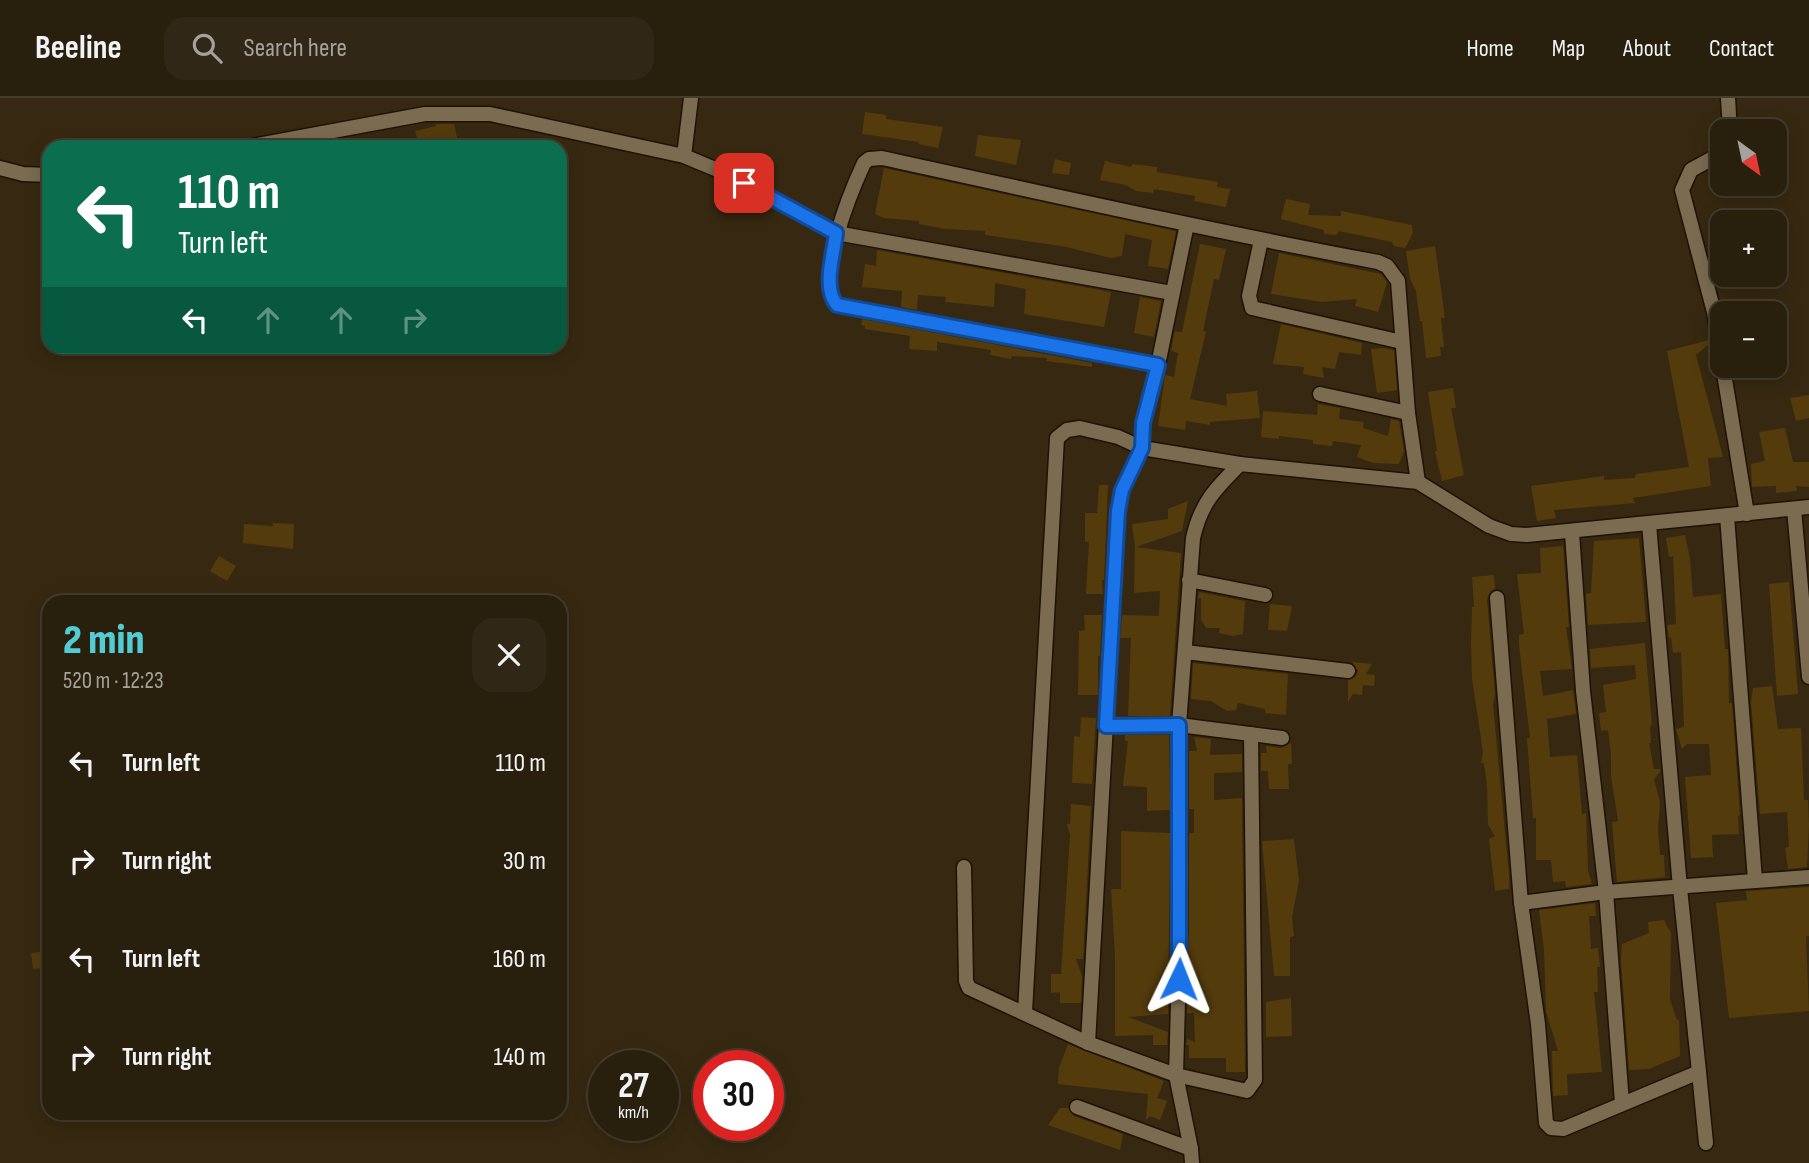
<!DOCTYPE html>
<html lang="en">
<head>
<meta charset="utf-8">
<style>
  :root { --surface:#291f0d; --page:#312716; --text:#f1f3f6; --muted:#a5a29d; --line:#453d2e; --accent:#51ccd5 }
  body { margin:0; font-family:"Sofia Sans Condensed",sans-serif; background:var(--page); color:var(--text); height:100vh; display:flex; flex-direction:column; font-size:26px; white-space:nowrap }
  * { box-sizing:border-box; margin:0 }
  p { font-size:23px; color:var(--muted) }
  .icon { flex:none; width:38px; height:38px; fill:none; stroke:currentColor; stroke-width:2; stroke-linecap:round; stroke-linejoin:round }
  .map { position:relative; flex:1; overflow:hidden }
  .drawer { position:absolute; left:42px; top:497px; width:525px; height:525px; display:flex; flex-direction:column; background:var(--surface); border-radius:21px; box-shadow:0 4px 18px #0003,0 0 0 2px var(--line) }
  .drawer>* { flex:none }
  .hud { position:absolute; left:42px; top:42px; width:525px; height:214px; border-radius:21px; box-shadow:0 4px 18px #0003,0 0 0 2px var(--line); background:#0b6e4f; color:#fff; overflow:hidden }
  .needle { width:46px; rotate:147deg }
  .buttons { position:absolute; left:1710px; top:21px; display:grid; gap:14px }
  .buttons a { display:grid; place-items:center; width:77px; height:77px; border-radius:14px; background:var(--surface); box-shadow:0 4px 18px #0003,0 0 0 2px var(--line); font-size:35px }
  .speed { position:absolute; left:588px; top:952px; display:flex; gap:14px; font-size:35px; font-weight:700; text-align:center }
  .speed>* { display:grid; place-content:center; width:91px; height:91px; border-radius:50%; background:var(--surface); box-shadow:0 4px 18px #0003,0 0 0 2px var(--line); line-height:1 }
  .speed small { font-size:18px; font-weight:400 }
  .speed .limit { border:10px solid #d22; background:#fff; color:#111 }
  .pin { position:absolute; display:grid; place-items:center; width:60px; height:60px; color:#fff; margin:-30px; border-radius:14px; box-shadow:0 4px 10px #0006 }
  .me { position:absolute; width:77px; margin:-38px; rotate:2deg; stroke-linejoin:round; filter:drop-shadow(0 0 5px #0008) }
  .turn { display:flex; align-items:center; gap:24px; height:147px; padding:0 21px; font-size:32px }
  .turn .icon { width:91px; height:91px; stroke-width:2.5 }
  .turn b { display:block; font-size:49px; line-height:60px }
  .lanes { display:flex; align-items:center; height:66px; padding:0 21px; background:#0003; justify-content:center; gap:35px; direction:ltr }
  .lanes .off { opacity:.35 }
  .round { display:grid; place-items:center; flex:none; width:74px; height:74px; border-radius:21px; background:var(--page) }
  .summary { display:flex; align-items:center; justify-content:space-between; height:119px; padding:0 21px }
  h1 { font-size:42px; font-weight:800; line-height:52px; color:var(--accent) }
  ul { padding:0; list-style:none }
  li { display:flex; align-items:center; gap:21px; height:98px; padding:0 21px }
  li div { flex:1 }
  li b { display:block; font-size:26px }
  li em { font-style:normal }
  header { display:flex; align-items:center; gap:42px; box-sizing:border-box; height:98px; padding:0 35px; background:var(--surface); border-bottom:2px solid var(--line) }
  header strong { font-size:33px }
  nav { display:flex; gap:38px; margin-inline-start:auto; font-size:24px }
  .search { width:490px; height:63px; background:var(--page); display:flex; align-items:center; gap:18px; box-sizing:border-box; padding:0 24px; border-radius:21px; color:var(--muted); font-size:26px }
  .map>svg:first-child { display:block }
</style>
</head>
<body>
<header>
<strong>Beeline</strong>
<div class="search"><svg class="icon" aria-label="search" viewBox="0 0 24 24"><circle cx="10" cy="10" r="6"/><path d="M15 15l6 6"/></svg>Search here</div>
<nav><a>Home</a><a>Map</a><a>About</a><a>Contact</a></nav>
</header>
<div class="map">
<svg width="1809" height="1065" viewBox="0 0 1809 1065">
  <rect width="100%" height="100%" fill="#372911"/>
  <g fill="#533b0c">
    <polygon points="865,14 886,17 886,21 943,29 938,50 918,46 919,44 862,36"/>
    <polygon points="436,26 454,26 459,49 419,49 415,33 436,28"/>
    <polygon points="978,37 1021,42 1016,67 975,58"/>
    <polygon points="1055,61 1071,65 1069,77 1052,75"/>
    <polygon points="1105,63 1131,69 1132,66 1157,69 1157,74 1218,84 1217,89 1230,91 1226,109 1194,103 1195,98 1154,91 1153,95 1136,93 1126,87 1100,82"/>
    <polygon points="884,70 1176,133 1168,171 1148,168 1152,142 1125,136 1122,158 1111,160 1067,149 985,137 985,133 945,131 919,126 919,123 884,120 875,116"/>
    <polygon points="1286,101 1310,106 1308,117 1341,118 1341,113 1412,127 1413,135 1405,150 1394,148 1392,144 1339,133 1336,137 1324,136 1324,132 1281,121"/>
    <polygon points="1200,146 1226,151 1219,182 1214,181 1203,233 1206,234 1190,301 1227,308 1226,296 1257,293 1260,320 1210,324 1210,327 1186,323 1185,332 1158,328 1165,277 1174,279 1178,255 1171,253 1175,233 1182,234"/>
    <polygon points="1435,148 1445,220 1441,220 1444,249 1440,249 1441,258 1426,260 1422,223 1420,223 1416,193 1410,181 1406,153"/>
    <polygon points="877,152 1111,194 1104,229 1024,216 1026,191 995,185 994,209 945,204 946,199 918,197 917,212 901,209 902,193 862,189 865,166 876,168"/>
    <polygon points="1279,155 1381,176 1387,184 1378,214 1355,208 1357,201 1322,204 1271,196"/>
    <polygon points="1140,199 1161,203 1154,239 1134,235"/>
    <polygon points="862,221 1092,265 1092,269 1046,263 1047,260 1012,258 1011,261 990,257 991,252 937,244 937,253 909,251 910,238 865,231 865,228 861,227"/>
    <polygon points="1281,226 1362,245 1361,257 1339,254 1335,271 1322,269 1324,280 1303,276 1304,269 1273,266"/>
    <polygon points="1709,242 1709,246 1696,257 1723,359 1708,360 1711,388 1633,400 1635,405 1554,412 1556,420 1537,423 1531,388 1604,378 1604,382 1635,380 1636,376 1689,369 1667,253"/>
    <polygon points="1383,250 1394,252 1397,292 1377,295 1371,251"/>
    <polygon points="1453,290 1456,310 1451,310 1464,377 1442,383 1435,353 1437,353 1428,294"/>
    <polygon points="1809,297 1809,320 1796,323 1790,300"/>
    <polygon points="1318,306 1340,310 1339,321 1364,324 1363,330 1388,338 1391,321 1399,323 1404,353 1399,366 1373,365 1357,359 1361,347 1333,343 1332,348 1313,346 1313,342 1279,338 1279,341 1261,339 1263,313 1317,317"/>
    <polygon points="1785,330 1793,364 1809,364 1809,389 1796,388 1797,393 1776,395 1776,388 1752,389 1751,366 1765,363 1759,334"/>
    <polygon points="1099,387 1108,387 1104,482 1102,482 1103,496 1086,496 1089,444 1085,444 1085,415 1097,415"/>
    <polygon points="1188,403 1182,433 1136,449 1181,455 1170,618 1128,618 1131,540 1120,540 1122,517 1159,518 1160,493 1134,495 1135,449 1132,426 1168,421 1168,411"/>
    <polygon points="273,425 294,426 293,451 243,445 244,426 273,428"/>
    <polygon points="1685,437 1690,461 1693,499 1721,496 1725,551 1728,551 1729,605 1732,605 1740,717 1738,717 1739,736 1712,737 1713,759 1691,760 1685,679 1711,677 1709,646 1687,646 1682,651 1676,631 1684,629 1681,554 1673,555 1671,539 1669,540 1667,527 1676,526 1673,458 1669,459 1666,440"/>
    <polygon points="1639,440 1646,524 1588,527 1586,496 1591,495 1594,443"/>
    <polygon points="1563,448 1569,529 1566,529 1572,571 1540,573 1543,598 1573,592 1576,616 1547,621 1550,659 1577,657 1582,716 1586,715 1588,773 1592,786 1566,789 1565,783 1553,784 1551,762 1536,762 1536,720 1533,720 1527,640 1530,640 1519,547 1519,537 1524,536 1517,476 1541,475 1540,450"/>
    <polygon points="219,458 236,468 227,483 210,473"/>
    <polygon points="1494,477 1495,491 1491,492 1487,501 1495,596 1493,607 1509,777 1509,791 1495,793 1489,741 1495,738 1488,727 1487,688 1484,665 1481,665 1483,654 1472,581 1471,545 1472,509 1474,509 1472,479"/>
    <polygon points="1789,484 1798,596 1777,598 1769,486"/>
    <polygon points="1199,494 1245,503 1243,536 1233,538 1219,535 1220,530 1206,530 1201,521 1201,500 1198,500"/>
    <polygon points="1270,506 1292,508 1287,533 1268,532"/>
    <polygon points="1084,517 1102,517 1100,558 1098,558 1098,597 1078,597 1079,533 1085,532"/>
    <polygon points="1645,545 1652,627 1650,628 1651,645 1649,645 1654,671 1660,671 1660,674 1654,681 1660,704 1658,732 1660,757 1664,757 1665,779 1617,784 1612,724 1618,723 1611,678 1611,657 1608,632 1601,633 1599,615 1606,614 1603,587 1636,581 1635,567 1591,570 1590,551"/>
    <polygon points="1352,564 1372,566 1366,576 1375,577 1374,588 1363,587 1362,597 1353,596 1348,604 1348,582 1355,579 1358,573"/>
    <polygon points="1193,565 1288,576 1286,617 1265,615 1265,611 1238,605 1236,612 1227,613 1211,603 1191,601"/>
    <polygon points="1772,588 1778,631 1801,630 1804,702 1808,702 1809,727 1807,769 1788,771 1785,750 1789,749 1787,714 1760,716 1751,604 1753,590"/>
    <polygon points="1081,619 1096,620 1092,686 1072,685 1074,638 1080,639"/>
    <polygon points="1125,637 1169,637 1170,712 1147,713 1147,689 1123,688 1128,643 1125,643"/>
    <polygon points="1194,639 1211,641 1210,657 1242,656 1242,674 1214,675 1214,702 1242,700 1245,974 1226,974 1226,960 1189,960 1189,947 1186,947 1187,941 1195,944 1194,915 1187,915 1189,735 1194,735 1194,711 1189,711 1189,653 1197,653"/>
    <polygon points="1291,645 1292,666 1288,666 1289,691 1269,691 1268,673 1261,673 1261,655 1267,655 1266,648 1281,650"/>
    <polygon points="1071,706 1091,708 1083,861 1076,861 1082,878 1081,905 1060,905 1060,894 1051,895 1051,876 1061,876 1070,737 1067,726 1070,726"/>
    <polygon points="1121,733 1170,735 1168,916 1128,919 1168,934 1167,947 1153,947 1153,937 1115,938 1115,857 1111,791 1121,791"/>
    <polygon points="1294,741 1299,783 1292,819 1294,838 1290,839 1290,878 1274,878 1262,743"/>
    <polygon points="1809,789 1809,838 1806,838 1809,913 1729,920 1716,805 1747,802 1746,793"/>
    <polygon points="1595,805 1596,818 1589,818 1591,851 1598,850 1600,869 1597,869 1598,894 1594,894 1602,974 1567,976 1568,997 1553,998 1552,953 1558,953 1546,913 1544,852 1539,812"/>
    <polygon points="1664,822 1671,835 1670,902 1677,922 1679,922 1680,958 1649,971 1629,972 1621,862 1622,846 1649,835 1648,824"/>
    <polygon points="49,853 49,870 33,871 31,855"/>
    <polygon points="1291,900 1292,938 1266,939 1266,904"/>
    <polygon points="1068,946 1164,983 1157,1000 1167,1003 1160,1022 1150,1018 1146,1022 1148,996 1058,986 1059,970"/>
    <polygon points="1060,1010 1068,1010 1074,1018 1123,1036 1120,1052 1048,1027"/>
  </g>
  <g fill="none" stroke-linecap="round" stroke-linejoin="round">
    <defs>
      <g id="minor">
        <polyline points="1728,0 1730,33"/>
        <polyline points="247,49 425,16 490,16 684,58 727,76 836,135 1172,195"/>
        <polyline points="1722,55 1691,72 1682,92 1714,214 1747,416"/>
        <polyline points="684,58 691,0"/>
        <polyline points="0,70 23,76 49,77"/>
        <path d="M 1187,126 L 1158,267 L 837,207 C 814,182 851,93 864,65 L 869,61 L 882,60 C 1047,96 1212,133 1378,164 L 1387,168 L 1398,183 L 1408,315 L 1418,384"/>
        <polyline points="1261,142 1249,198 1252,210 1402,244"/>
        <polyline points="1320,296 1408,315"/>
        <polyline points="1794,411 1809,579"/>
        <polyline points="1727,418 1755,782"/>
        <polyline points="1649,426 1680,790 1699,974"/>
        <polyline points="1572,435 1583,593 1606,794 1622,1005"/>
        <polyline points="1189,482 1265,497"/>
        <polyline points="1497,500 1521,805 1538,926 1546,1025 1551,1030 1563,1031 1699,974 1706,1045"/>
        <polyline points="1185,554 1348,573"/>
        <polyline points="1106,628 1179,627 1282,640"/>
        <polyline points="964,769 966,883 969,890 1088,945 1176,977 1247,993 1255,982 1251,636"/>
        <polyline points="1521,805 1606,794 1809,779"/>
        <polyline points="1025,914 1057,340 1067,332 1080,330 1118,339 1142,350 1240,366"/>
        <polyline points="1088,945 1118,413 1122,392 1142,350 1143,325 1158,267"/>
        <polyline points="1077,1009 1191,1051"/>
        <path d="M 1192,1065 L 1191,1051 L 1176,977 L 1180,832 L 1179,627 L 1193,440 C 1201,405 1215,391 1240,366 L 1418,384 L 1489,428 L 1511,436 L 1527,437 L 1809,409"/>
      </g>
    </defs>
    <use href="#minor" stroke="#1e1200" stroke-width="17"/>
    <use href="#minor" stroke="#7b6b51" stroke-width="14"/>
  </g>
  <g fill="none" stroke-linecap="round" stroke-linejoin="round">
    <defs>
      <path id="route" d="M 744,85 L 836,135 C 834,155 822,190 837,207 L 1158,267 L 1143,325 L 1142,350 L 1122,392 L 1118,413 L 1106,628 L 1179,627 L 1179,881"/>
    </defs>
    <use href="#route" stroke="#114b97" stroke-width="18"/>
    <use href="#route" stroke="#1a73e8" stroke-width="12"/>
  </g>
</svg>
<div class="buttons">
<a><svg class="needle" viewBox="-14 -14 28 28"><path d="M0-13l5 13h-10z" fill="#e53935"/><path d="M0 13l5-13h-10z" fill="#a5a29d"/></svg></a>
<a>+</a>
<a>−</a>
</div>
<div class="speed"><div>27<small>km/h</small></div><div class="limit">30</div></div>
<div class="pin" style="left:744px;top:85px;background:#d93025"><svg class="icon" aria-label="arrive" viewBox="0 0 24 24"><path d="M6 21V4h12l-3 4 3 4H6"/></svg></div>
<svg class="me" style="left:1179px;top:881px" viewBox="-20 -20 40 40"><path d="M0-17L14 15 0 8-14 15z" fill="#1a73e8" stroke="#fff" stroke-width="4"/></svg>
<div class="hud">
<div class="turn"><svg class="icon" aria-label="left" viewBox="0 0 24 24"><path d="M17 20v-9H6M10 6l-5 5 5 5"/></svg><div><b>110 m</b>Turn left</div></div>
<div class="lanes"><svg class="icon" aria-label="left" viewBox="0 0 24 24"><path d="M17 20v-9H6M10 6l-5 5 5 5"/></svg><svg class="icon off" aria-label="ahead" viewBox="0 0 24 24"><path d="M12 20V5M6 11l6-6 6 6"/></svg><svg class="icon off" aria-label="ahead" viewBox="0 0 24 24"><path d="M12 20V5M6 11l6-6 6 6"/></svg><svg class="icon off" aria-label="right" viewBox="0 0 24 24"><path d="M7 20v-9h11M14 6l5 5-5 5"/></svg></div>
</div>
<section class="drawer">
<div class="summary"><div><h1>2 min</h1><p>520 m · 12:23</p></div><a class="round"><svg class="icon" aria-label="close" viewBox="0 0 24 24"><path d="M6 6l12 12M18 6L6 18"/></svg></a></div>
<ul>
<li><svg class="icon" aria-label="left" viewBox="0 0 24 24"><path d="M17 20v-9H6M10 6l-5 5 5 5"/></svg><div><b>Turn left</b></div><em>110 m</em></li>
<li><svg class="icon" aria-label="right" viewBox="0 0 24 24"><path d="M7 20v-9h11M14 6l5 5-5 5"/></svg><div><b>Turn right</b></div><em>30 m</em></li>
<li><svg class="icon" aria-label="left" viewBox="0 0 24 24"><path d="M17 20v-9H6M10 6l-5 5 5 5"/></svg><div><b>Turn left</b></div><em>160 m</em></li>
<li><svg class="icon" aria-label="right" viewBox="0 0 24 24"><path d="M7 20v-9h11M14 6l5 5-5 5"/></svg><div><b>Turn right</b></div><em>140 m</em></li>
</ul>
</section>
</div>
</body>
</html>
